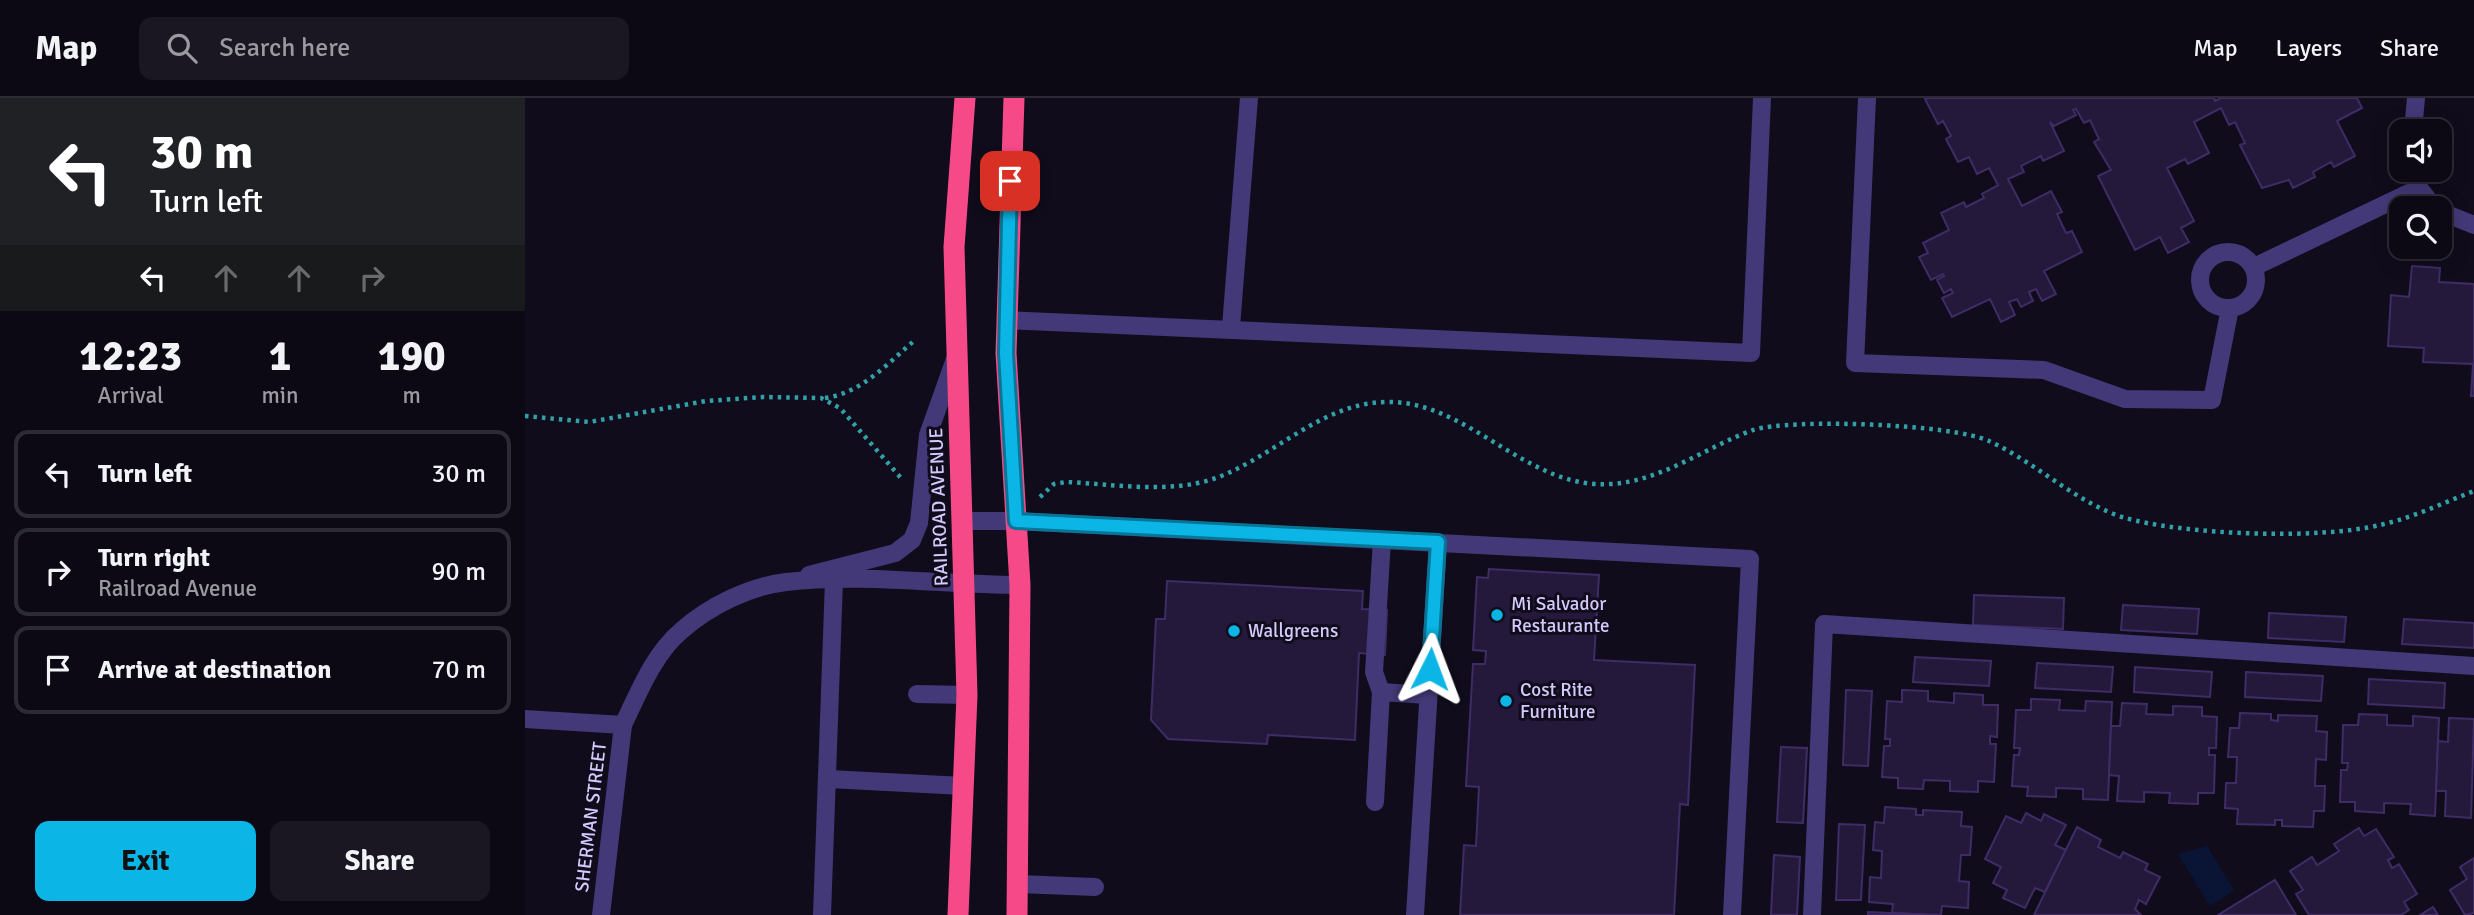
<!DOCTYPE html>
<html lang="en">
<head>
<meta charset="utf-8">
<style>
  :root { --surface:#0c0915; --page:#1a1722; --text:#f1f3f6; --muted:#9a9aa0; --line:#2c2a34; --accent:#0bb6e7 }
  body { margin:0; font-family:Signika,sans-serif; background:var(--page); color:var(--text); height:100vh; display:flex; flex-direction:column; font-size:26px; white-space:nowrap }
  * { box-sizing:border-box; margin:0 }
  p { font-size:23px; color:var(--muted) }
  .icon { flex:none; width:38px; height:38px; fill:none; stroke:currentColor; stroke-width:2; stroke-linecap:round; stroke-linejoin:round }
  .map { position:relative; flex:1; overflow:hidden }
  .side { display:flex; flex-direction:column; background:var(--surface); width:525px }
  .side>* { flex:none }
  .guide { background:#202124; color:#fff; overflow:hidden }
  .tools { position:absolute; left:1864px; top:21px; display:grid; gap:14px }
  .tools a { display:grid; place-items:center; width:63px; height:63px; border-radius:14px; background:var(--surface); box-shadow:0 4px 18px #0003,0 0 0 2px var(--line); font-size:35px }
  .pin { position:absolute; display:grid; place-items:center; width:60px; height:60px; color:#fff; margin:-30px; border-radius:14px; box-shadow:0 4px 10px #0006 }
  .me { position:absolute; width:77px; margin:-38px; rotate:3deg; stroke-linejoin:round; filter:drop-shadow(0 0 5px #0008) }
  .turn { display:flex; align-items:center; gap:24px; height:147px; padding:0 35px; font-size:32px }
  .turn .icon { width:91px; height:91px; stroke-width:2.5 }
  .turn b { display:block; font-size:49px; line-height:60px }
  .lanes { display:flex; align-items:center; height:66px; padding:0 35px; background:#0003; justify-content:center; gap:35px; direction:ltr }
  .lanes .off { opacity:.35 }
  .eta { display:flex; justify-content:space-evenly; align-items:center; height:119px; text-align:center }
  .eta b { font-size:42px; font-weight:800; line-height:49px }
  .button { display:flex; gap:14px; margin-top:auto; padding:14px 35px }
  .button a { flex:1; height:80px; border-radius:14px; background:var(--accent); color:#111; font-size:28px; font-weight:800; line-height:80px; text-align:center }
  .button a+a { background:var(--page); color:var(--text) }
  ul { padding:0; list-style:none }
  li { display:flex; align-items:center; gap:21px; height:88px; margin:0 14px 10px; padding:0 21px; border:4px solid var(--line); border-radius:14px }
  li div { flex:1 }
  li b { display:block; font-size:26px }
  li em { font-style:normal }
  header { display:flex; align-items:center; gap:42px; box-sizing:border-box; height:98px; padding:0 35px; background:var(--surface); border-bottom:2px solid var(--line) }
  header strong { font-size:33px }
  nav { display:flex; gap:38px; margin-inline-start:auto; font-size:24px }
  .search { width:490px; height:63px; background:var(--page); display:flex; align-items:center; gap:18px; box-sizing:border-box; padding:0 24px; border-radius:14px; color:var(--muted); font-size:26px }
  main { display:flex; flex:1; min-height:0 }
  .map>svg:first-child { display:block }
</style>
</head>
<body>
<header>
<strong>Map</strong>
<div class="search"><svg class="icon" aria-label="search" viewBox="0 0 24 24"><circle cx="10" cy="10" r="6"/><path d="M15 15l6 6"/></svg>Search here</div>
<nav><a>Map</a><a>Layers</a><a>Share</a></nav>
</header>
<main>
<section class="side">
<div class="guide">
<div class="turn"><svg class="icon" aria-label="left" viewBox="0 0 24 24"><path d="M17 20v-9H6M10 6l-5 5 5 5"/></svg><div><b>30 m</b>Turn left</div></div>
<div class="lanes"><svg class="icon" aria-label="left" viewBox="0 0 24 24"><path d="M17 20v-9H6M10 6l-5 5 5 5"/></svg><svg class="icon off" aria-label="ahead" viewBox="0 0 24 24"><path d="M12 20V5M6 11l6-6 6 6"/></svg><svg class="icon off" aria-label="ahead" viewBox="0 0 24 24"><path d="M12 20V5M6 11l6-6 6 6"/></svg><svg class="icon off" aria-label="right" viewBox="0 0 24 24"><path d="M7 20v-9h11M14 6l5 5-5 5"/></svg></div>
</div>
<div class="eta">
<div><b>12:23</b><p>Arrival</p></div>
<div><b>1</b><p>min</p></div>
<div><b>190</b><p>m</p></div>
</div>
<ul>
<li><svg class="icon" aria-label="left" viewBox="0 0 24 24"><path d="M17 20v-9H6M10 6l-5 5 5 5"/></svg><div><b>Turn left</b></div><em>30 m</em></li>
<li><svg class="icon" aria-label="right" viewBox="0 0 24 24"><path d="M7 20v-9h11M14 6l5 5-5 5"/></svg><div><b>Turn right</b><p>Railroad Avenue</p></div><em>90 m</em></li>
<li><svg class="icon" aria-label="arrive" viewBox="0 0 24 24"><path d="M6 21V4h12l-3 4 3 4H6"/></svg><div><b>Arrive at destination</b></div><em>70 m</em></li>
</ul>
<div class="button"><a>Exit</a><a>Share</a></div>
</section>
<div class="map">
<svg width="1949" height="817" viewBox="0 0 1949 817">
  <rect width="100%" height="100%" fill="#100c1c"/>
  <polygon fill="#0a1536" points="1682,748 1709,792 1685,808 1653,756"/>
  <g fill="#24193b" stroke="#3f2c66" stroke-width="2">
    <polygon points="1403,0 1689,0 1690,3 1696,0 1832,0 1837,10 1812,23 1830,58 1809,69 1806,64 1788,74 1790,79 1768,90 1764,82 1737,90 1715,47 1720,45 1710,24 1704,27 1696,10 1669,24 1684,55 1663,66 1660,61 1642,70 1669,123 1656,130 1664,144 1643,155 1635,139 1610,152 1573,78 1586,72 1569,44 1574,41 1565,22 1559,25 1551,11 1548,12 1551,17 1529,28 1525,24 1539,53 1518,63 1516,58 1496,68 1499,74 1483,81 1497,108 1526,93 1537,114 1532,116 1541,135 1547,133 1557,154 1519,173 1531,196 1517,203 1511,191 1504,194 1508,203 1496,209 1492,201 1484,204 1490,217 1476,224 1465,201 1427,219 1417,200 1428,195 1426,191 1419,195 1412,182 1419,178 1418,176 1406,182 1394,159 1403,155 1398,145 1424,132 1416,115 1439,104 1441,109 1459,100 1457,96 1473,87 1464,70 1452,76 1444,59 1433,64 1421,41 1426,38 1418,23 1413,26 1400,1"/>
    <polygon points="1887,168 1915,170 1914,184 1949,186 1949,298 1946,298 1948,266 1898,264 1899,250 1863,248 1866,197 1884,199"/>
    <polygon points="964,471 1074,477 1069,562 1170,567 1163,707 1155,706 1149,817 935,817 939,747 951,748 954,689 941,688 948,566 960,566 961,553 948,552 952,479 963,480"/>
    <polygon points="642,483 838,493 837,511 862,512 860,557 834,555 830,642 743,637 742,646 643,641 626,622 631,521 640,521"/>
    <polygon points="1449,497 1539,500 1538,531 1448,527"/>
    <polygon points="1598,507 1674,511 1672,536 1596,532"/>
    <polygon points="1744,515 1821,519 1819,544 1743,540"/>
    <polygon points="1879,521 1949,525 1949,550 1877,546"/>
    <polygon points="1390,559 1466,563 1464,588 1388,584"/>
    <polygon points="1512,565 1588,569 1586,594 1510,590"/>
    <polygon points="1610,569 1687,574 1685,599 1609,594"/>
    <polygon points="1721,574 1798,578 1796,603 1720,599"/>
    <polygon points="1844,581 1920,585 1919,610 1843,606"/>
    <polygon points="1321,592 1347,593 1343,668 1318,667"/>
    <polygon points="1377,592 1403,593 1403,603 1429,605 1429,595 1458,597 1458,607 1473,607 1472,639 1465,638 1465,646 1471,646 1469,684 1453,683 1453,694 1425,693 1425,683 1399,682 1398,691 1373,690 1373,680 1357,679 1359,648 1365,648 1365,641 1360,641 1362,603 1377,604"/>
    <polygon points="1506,601 1535,602 1534,612 1560,613 1561,603 1587,604 1583,702 1558,701 1558,691 1531,690 1531,699 1502,698 1503,689 1487,688 1489,657 1494,657 1495,650 1489,650 1491,612 1506,612"/>
    <polygon points="1597,605 1622,606 1621,616 1648,617 1648,608 1677,609 1677,618 1692,619 1691,650 1684,650 1684,657 1690,657 1689,695 1673,695 1673,706 1644,705 1645,695 1619,694 1619,704 1592,703 1594,678 1584,677 1586,628 1595,628"/>
    <polygon points="1715,615 1746,616 1746,622 1753,623 1753,617 1792,618 1791,633 1802,634 1801,662 1791,661 1790,688 1800,688 1799,713 1789,713 1788,729 1757,728 1757,722 1750,722 1750,727 1712,726 1713,711 1700,710 1701,685 1711,685 1712,659 1703,659 1705,630 1714,630"/>
    <polygon points="1834,616 1862,617 1862,627 1888,628 1888,618 1914,620 1910,718 1885,716 1886,706 1859,705 1859,715 1830,713 1830,704 1815,704 1816,672 1822,672 1823,665 1817,665 1818,627 1833,627"/>
    <polygon points="1924,620 1949,621 1946,720 1920,718 1921,693 1911,693 1913,643 1923,644"/>
    <polygon points="1256,649 1282,650 1278,725 1252,724"/>
    <polygon points="1360,709 1391,711 1391,717 1398,717 1398,712 1437,714 1436,728 1447,729 1445,757 1436,757 1434,783 1444,784 1443,810 1417,808 1416,817 1367,815 1368,806 1344,804 1345,779 1356,780 1357,753 1348,752 1350,724 1359,725"/>
    <polygon points="1501,715 1516,723 1519,716 1541,727 1530,747 1541,752 1520,794 1510,790 1500,810 1478,800 1482,792 1468,785 1476,769 1460,761 1481,718 1496,725"/>
    <polygon points="1314,726 1340,727 1336,802 1311,802"/>
    <polygon points="1552,729 1576,742 1573,749 1595,760 1598,754 1623,766 1620,772 1635,779 1621,806 1614,802 1610,811 1616,817 1509,817"/>
    <polygon points="1834,730 1839,738 1851,731 1869,759 1863,762 1867,770 1874,766 1892,796 1879,804 1884,812 1876,817 1784,817 1771,796 1778,792 1765,773 1787,759 1792,767 1814,753 1809,746"/>
    <polygon points="1249,757 1275,759 1272,817 1246,817"/>
    <polygon points="1949,760 1949,815 1940,817 1925,792 1942,781 1935,769"/>
    <polygon points="1750,782 1771,817 1693,817"/>
    <polygon points="1908,809 1913,817 1895,817"/>
    <polygon points="1343,814 1367,815 1404,817 1343,817"/>
  </g>
  <g fill="none" stroke-linecap="round" stroke-linejoin="round">
    <g stroke="#32a0a7" stroke-width="4.5" stroke-dasharray="3.5 5" stroke-linecap="butt">
      <path d="M 300,300 C 337,295 363,265 390,242"/>
      <polyline points="0,318 64,324 181,303 238,299 296,300 315,310 376,380"/>
      <path d="M 515,399 L 529,386 L 541,384 C 587,386 643,396 688,381 C 747,361 795,305 861,304 C 944,302 1001,392 1086,386 C 1137,383 1181,349 1228,332 C 1266,320 1428,326 1464,343 C 1510,364 1549,403 1597,419 C 1657,437 1793,442 1855,427 C 1887,420 1918,405 1949,393"/>
    </g>
    <g stroke="#433978" stroke-width="18">
      <polyline points="1342,0 1330,265 1519,272 1600,301 1687,302 1705,210"/>
      <polyline points="1888,33 1891,0"/>
      <polyline points="1888,72 1894,90 1910,110"/>
      <polyline points="1914,113 1949,127"/>
      <circle cx="1703" cy="182" r="28"/>
      <polyline points="1729,169 1894,90"/>
      <polyline points="481,222 1226,255 1237,0"/>
      <polyline points="706,229 724,0"/>
      <polyline points="439,423 491,423 1225,461 1207,817"/>
      <polyline points="284,477 370,455 387,442 394,425 403,337 430,261"/>
      <polyline points="856,594 849,574 857,442"/>
      <polyline points="392,596 442,597"/>
      <path d="M 0,621 L 98,627 C 114,594 128,557 156,533 C 184,508 225,488 261,484 C 338,475 418,487 495,487"/>
      <polyline points="304,681 438,688"/>
      <polyline points="850,704 856,594 903,597"/>
      <polyline points="493,786 570,789"/>
      <polyline points="76,817 98,627"/>
      <polyline points="297,817 309,482"/>
      <polyline points="890,817 913,445"/>
      <polyline points="1287,817 1299,526 1949,568"/>
    </g>
    <g stroke="#f64a88" stroke-width="21">
      <polyline points="489,0 481,255 495,487 492,817"/>
      <polyline points="433,817 442,597 429,149 440,0"/>
    </g>
  </g>
  <g fill="none" stroke-linecap="round" stroke-linejoin="round">
    <defs>
      <polyline id="route" points="485,83 481,255 491,423 913,444 905,571"/>
    </defs>
    <use href="#route" stroke="#077696" stroke-width="18"/>
    <use href="#route" stroke="#0bb6e7" stroke-width="12"/>
  </g>
  <g fill="#0bb6e7" stroke="#100c1c" stroke-width="2.5">
    <circle cx="972" cy="517" r="7"/>
    <circle cx="709" cy="533" r="7"/>
    <circle cx="981" cy="603" r="7"/>
  </g>
  <g text-anchor="middle" dominant-baseline="central" stroke-width="6" stroke-linejoin="round" paint-order="stroke">
    <g font-size="19" fill="#d5c9fc" stroke="#100c1c">
      <text transform="translate(414 409) rotate(-92)">RAILROAD AVENUE</text>
      <text transform="translate(66 719) rotate(-83)">SHERMAN STREET</text>
    </g>
    <g font-size="19" fill="#d5c9fc" stroke="#100c1c" text-anchor="start">
      <text x="986" y="506">Mi Salvador<tspan x="986" dy="22">Restaurante</tspan></text>
      <text x="723" y="533">Wallgreens</text>
      <text x="995" y="592">Cost Rite<tspan x="995" dy="22">Furniture</tspan></text>
    </g>
  </g>
</svg>
<div class="tools">
<a><svg class="icon" aria-label="sound" viewBox="0 0 24 24"><path d="M4 9h4l5-4v14l-5-4H4zM17 9q2 3 0 6"/></svg></a>
<a><svg class="icon" aria-label="search" viewBox="0 0 24 24"><circle cx="10" cy="10" r="6"/><path d="M15 15l6 6"/></svg></a>
</div>
<div class="pin" style="left:485px;top:83px;background:#d93025"><svg class="icon" aria-label="arrive" viewBox="0 0 24 24"><path d="M6 21V4h12l-3 4 3 4H6"/></svg></div>
<svg class="me" style="left:905px;top:571px" viewBox="-20 -20 40 40"><path d="M0-17L14 15 0 8-14 15z" fill="#0bb6e7" stroke="#fff" stroke-width="4"/></svg>
</div>
</main>
</body>
</html>
